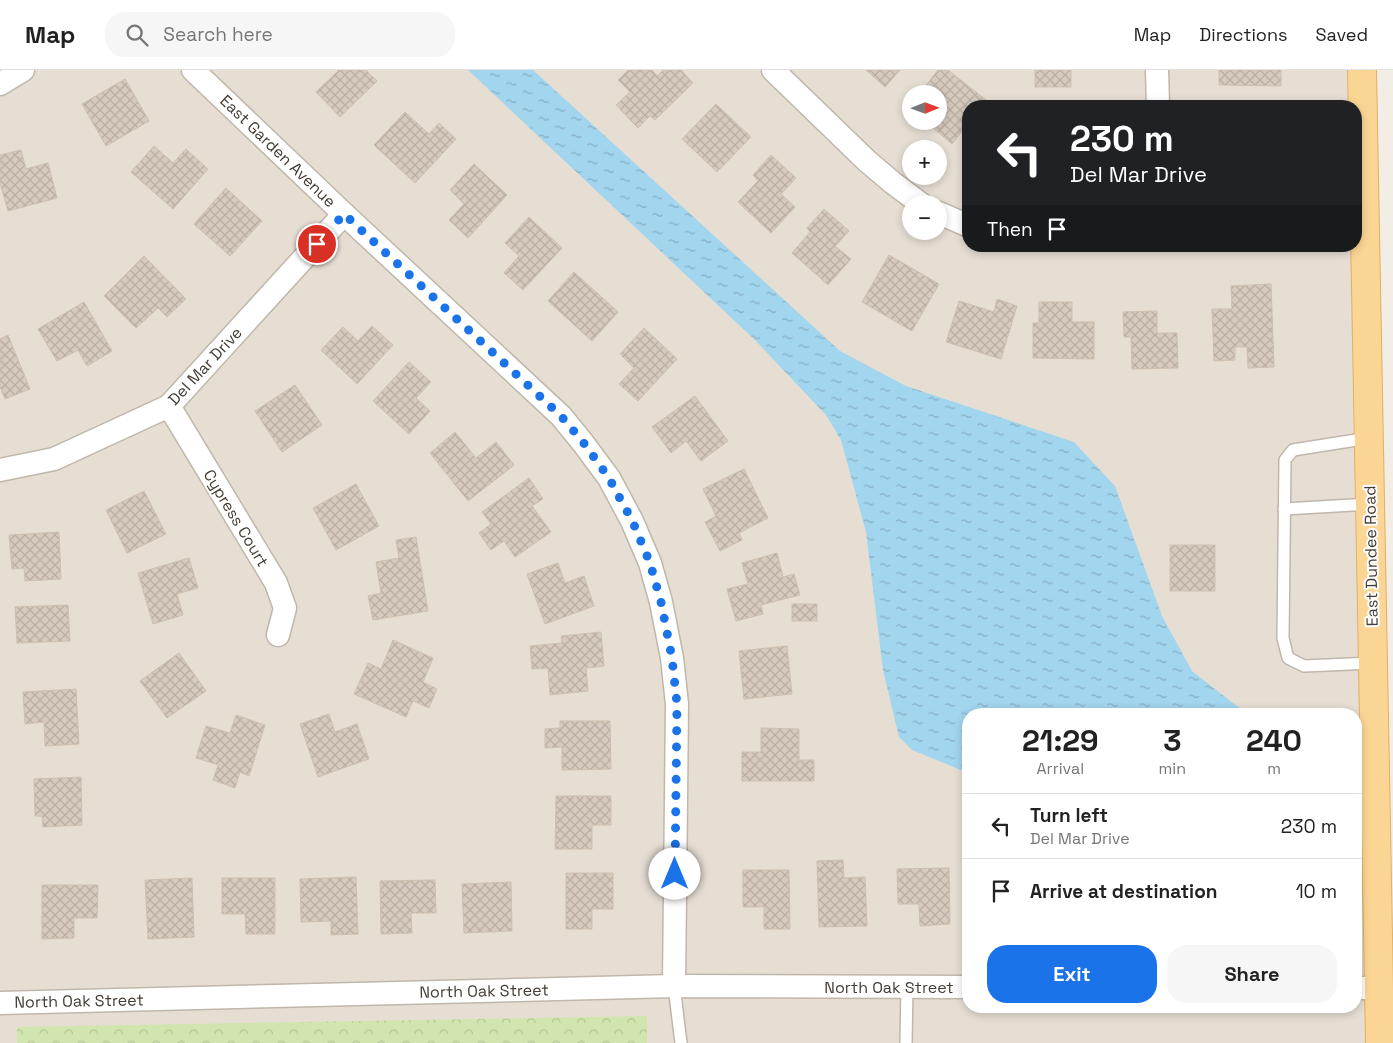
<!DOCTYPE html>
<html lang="en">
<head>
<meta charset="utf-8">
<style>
  :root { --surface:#fff; --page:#f6f6f6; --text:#222; --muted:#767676; --line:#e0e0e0; --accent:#1a73e8 }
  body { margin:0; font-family:"Space Grotesk",sans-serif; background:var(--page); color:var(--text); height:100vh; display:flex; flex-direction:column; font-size:19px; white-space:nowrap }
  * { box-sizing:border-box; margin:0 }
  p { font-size:16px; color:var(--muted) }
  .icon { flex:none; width:28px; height:28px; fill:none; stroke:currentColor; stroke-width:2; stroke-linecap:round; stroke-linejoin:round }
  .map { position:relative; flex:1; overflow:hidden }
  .panel { position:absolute; left:962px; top:638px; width:400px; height:305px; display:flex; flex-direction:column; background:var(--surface); border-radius:20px; box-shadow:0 2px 8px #0003 }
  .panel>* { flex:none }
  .guide { position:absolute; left:962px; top:30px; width:400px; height:152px; border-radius:20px; box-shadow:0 2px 8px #0003; background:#202124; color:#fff; overflow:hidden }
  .needle { width:32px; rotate:89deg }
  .controls { position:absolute; left:902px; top:15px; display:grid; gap:10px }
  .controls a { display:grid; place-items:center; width:45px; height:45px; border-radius:50%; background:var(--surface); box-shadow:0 2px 8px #0003; font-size:25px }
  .pin { position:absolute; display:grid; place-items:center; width:42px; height:42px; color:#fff; margin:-21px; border:2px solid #fff; border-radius:50%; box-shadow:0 1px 5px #0007 }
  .me { position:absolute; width:55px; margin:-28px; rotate:0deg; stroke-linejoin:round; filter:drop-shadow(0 0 4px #0008) }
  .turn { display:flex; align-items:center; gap:18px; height:105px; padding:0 25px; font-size:22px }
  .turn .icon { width:65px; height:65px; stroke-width:2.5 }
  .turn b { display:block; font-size:35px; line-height:42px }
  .then { display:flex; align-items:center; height:48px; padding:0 25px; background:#0003; gap:10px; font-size:19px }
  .eta { display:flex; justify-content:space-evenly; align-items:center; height:85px; text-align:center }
  .eta b { font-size:30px; font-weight:800; line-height:35px }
  .button { display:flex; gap:10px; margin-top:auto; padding:10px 25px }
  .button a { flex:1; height:58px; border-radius:20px; background:var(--accent); color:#fff; font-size:20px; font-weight:800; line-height:58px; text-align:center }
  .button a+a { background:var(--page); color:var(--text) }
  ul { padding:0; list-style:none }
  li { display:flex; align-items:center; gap:15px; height:65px; padding:0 25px; border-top:1px solid var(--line) }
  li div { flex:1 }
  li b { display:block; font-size:19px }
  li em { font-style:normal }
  header { display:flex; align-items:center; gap:30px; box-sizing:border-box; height:70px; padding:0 25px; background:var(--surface); border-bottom:1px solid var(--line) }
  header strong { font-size:24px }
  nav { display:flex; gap:28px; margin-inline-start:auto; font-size:18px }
  .search { width:350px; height:45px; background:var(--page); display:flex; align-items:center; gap:12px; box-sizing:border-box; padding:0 18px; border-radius:20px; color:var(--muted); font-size:19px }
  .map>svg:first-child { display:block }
</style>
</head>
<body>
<header>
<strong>Map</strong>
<div class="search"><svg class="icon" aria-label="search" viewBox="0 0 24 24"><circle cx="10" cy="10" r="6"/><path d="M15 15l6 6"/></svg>Search here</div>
<nav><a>Map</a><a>Directions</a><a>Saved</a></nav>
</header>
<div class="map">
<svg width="1393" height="973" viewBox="0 0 1393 973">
  <defs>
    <pattern id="park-crowns" width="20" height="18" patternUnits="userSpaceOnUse" patternTransform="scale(1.25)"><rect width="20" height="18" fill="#d1e5ae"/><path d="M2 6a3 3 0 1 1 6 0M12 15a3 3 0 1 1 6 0" fill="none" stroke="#b5c596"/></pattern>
    <pattern id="water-ripples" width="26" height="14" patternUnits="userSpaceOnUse" patternTransform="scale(1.25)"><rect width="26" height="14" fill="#a2d5ee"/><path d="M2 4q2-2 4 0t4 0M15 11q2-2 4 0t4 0" fill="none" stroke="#86aec2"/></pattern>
    <pattern id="building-cross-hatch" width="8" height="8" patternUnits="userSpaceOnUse" patternTransform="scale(1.25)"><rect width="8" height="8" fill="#d6cabe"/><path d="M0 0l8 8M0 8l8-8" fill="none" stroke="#b9aea4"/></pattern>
  </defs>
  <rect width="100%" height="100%" fill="#f2ede5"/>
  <path fill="#e6ded3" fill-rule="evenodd" d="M 0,0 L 1364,0 L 1380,973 L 0,973 ZM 911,24 L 939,24 L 939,51 L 911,51 ZM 969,36 L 1356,36 L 1356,176 L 969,176 ZM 911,79 L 939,79 L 939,106 L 911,106 ZM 911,134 L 939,134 L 939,161 L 911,161 ZM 969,644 L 1356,644 L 1356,936 L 969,936 Z"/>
  <polygon fill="url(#park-crowns)" points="647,946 647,973 17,973 17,957"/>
  <polygon fill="url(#water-ripples)" points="468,0 533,0 840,281 906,316 1074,372 1115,416 1162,546 1192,601 1247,644 969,644 969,701 961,700 912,680 899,667 883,600 866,462 841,370 826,345 755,270"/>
  <g fill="url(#building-cross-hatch)" stroke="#cebfae">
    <polygon points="339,0 366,0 377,11 340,47 316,22"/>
    <polygon points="628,0 652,0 657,6 663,0 681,0 693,13 655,50 650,46 638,58 616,35 630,22 618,10"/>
    <polygon points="866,0 900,0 885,17"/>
    <polygon points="938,0 948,0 986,30 981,36 969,36 969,52 952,74 933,58 940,48 939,47 939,24 919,24"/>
    <rect x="1035" y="0" width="36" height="17"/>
    <polygon points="1219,0 1281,0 1281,16 1219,15"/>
    <polygon points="125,9 149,51 106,76 82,34"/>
    <polygon points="716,34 751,67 717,102 682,69"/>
    <polygon points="405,42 429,64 439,53 456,69 415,113 374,75"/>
    <polygon points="154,76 173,93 186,79 208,99 173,139 131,102"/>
    <polygon points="21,80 26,99 48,93 57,128 8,141 0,113 0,85"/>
    <polygon points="771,85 796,108 781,124 795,137 771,163 738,132 758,111 753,105"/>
    <polygon points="474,94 507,125 468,168 449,150 464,134 450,120"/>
    <polygon points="226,118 262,151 230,186 194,154"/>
    <polygon points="824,139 849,161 835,176 851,189 828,215 792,183 810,162 807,158"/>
    <polygon points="529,147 562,178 523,220 504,203 519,186 505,173"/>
    <rect x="1221" y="176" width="24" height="2"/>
    <polygon points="889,185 939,214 912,261 862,232"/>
    <polygon points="144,186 186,229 167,247 158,238 136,258 104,226"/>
    <polygon points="574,202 618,242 592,271 548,231"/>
    <polygon points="1271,214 1274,297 1248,298 1247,277 1235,277 1235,290 1214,291 1212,239 1232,239 1231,216"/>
    <polygon points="997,229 1017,236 1001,289 946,272 959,231 994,242"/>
    <polygon points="84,232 112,281 87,296 78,280 57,291 38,259"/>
    <polygon points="1039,232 1072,232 1072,252 1094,252 1094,289 1033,288 1033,253 1039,253"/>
    <polygon points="1157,241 1157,263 1177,263 1178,298 1132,299 1131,267 1124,267 1123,242"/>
    <polygon points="372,256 393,275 357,314 321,280 343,257 358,271"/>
    <polygon points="644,258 677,289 638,331 619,314 634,298 620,284"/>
    <polygon points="8,265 30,319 5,329 0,317 0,269"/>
    <polygon points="409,292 431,312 416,328 430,341 409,364 373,331"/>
    <polygon points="295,315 322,355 282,382 255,341"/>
    <polygon points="695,326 728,371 701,391 686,371 671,383 652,357"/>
    <polygon points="455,362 476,388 496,372 514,395 468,431 430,383"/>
    <polygon points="744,399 768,448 739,463 742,470 720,481 705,452 716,446 703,419"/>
    <polygon points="529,408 543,429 532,436 551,462 515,487 504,471 491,480 479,463 491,454 482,442"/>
    <polygon points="356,414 379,456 336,480 313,438"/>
    <polygon points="144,421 166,464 127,483 106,440"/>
    <polygon points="59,462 61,509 25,511 24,498 12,499 9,465"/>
    <polygon points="416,467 428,541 373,550 368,526 381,523 376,492 399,488 396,470"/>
    <rect x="1170" y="475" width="45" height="46"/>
    <polygon points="777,483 783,507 794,504 800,525 761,535 763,544 736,551 727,519 748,514 742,493"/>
    <polygon points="189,488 198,518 177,524 183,545 153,554 138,503"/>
    <polygon points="558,493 565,513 584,506 594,536 545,554 527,504"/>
    <rect x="792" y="534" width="25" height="17"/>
    <polygon points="68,535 70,571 17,573 15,537"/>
    <polygon points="601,562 604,596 586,598 588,621 550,625 548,598 532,599 530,576 562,573 561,566"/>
    <polygon points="393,570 433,588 423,612 437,619 429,638 413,631 406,647 354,624 368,593 381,599"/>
    <polygon points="787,576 792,624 744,629 739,581"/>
    <polygon points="179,583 206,621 167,648 140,611"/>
    <polygon points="76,619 79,674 45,676 44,652 25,654 23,622"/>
    <polygon points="329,644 335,662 357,654 369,689 318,707 300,654"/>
    <polygon points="236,645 265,655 249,706 240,702 235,718 213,710 218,695 196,688 206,656 230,663"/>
    <polygon points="560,651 610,651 611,699 562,700 562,677 545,678 545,659 560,658"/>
    <polygon points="761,658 799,659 799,690 814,690 814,711 742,711 742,682 761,682"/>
    <polygon points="81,707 82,755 43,757 42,746 35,746 34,709"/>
    <polygon points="556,726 611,726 611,755 592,755 592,779 555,779"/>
    <polygon points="843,790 844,808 865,807 867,856 819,857 817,791"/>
    <polygon points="949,798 950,854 920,856 919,834 898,834 897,799"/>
    <polygon points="743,800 789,800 790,859 764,859 764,837 743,837"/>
    <polygon points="566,803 613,803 613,839 592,839 592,859 566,859"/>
    <polygon points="356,807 358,864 331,865 331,851 301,852 300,809"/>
    <polygon points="192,808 194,867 148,869 145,810"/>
    <polygon points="222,808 275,808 275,864 246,864 245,844 222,844"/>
    <polygon points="435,810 436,843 411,843 412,863 381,864 380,811"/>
    <polygon points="511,812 512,861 464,863 462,814"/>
    <polygon points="42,815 98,815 97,848 74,848 74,868 42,869"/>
  </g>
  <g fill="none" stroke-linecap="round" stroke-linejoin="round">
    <defs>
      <g id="service">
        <polyline points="1369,368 1293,380 1285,390 1283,568 1288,588 1304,596 1373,593"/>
        <polyline points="1284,439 1370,434"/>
        <polyline points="674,916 681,973"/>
        <polyline points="906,973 907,917"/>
      </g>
      <g id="minor">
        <polyline points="193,0 344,144 561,346 583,373 609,408 632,451 650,493 661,532 672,588 677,634 674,916"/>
        <polyline points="773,0 867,91 893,113 921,134"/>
        <polyline points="1157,0 1158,36"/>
        <polyline points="0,14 23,0"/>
        <polyline points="939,143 969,156"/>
        <polyline points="169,336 276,513 285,538 278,565"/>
        <polyline points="0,400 54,389 169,336 344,144"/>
        <polyline points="1356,918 1380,918"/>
        <polyline points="0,933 674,916 969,917"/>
      </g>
      <polyline id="primary" points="1362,0 1380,973"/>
    </defs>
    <use href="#service" stroke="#c0b7ab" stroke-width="14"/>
    <use href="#minor" stroke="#c0b7ab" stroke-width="25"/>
    <use href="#primary" stroke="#e0b065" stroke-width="30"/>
    <use href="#service" stroke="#fff" stroke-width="11"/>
    <use href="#minor" stroke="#fff" stroke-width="22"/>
    <use href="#primary" stroke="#fbd594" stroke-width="28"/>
  </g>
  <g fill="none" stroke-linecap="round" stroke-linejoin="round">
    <polyline stroke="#1a73e8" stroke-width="9" stroke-dasharray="0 16.2" points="317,174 344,144 561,346 583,372 609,408 624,436 632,450 650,493 661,532 672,588 677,634 675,804"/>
  </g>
  <g text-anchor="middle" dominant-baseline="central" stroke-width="4" stroke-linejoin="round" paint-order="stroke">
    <g font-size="16" fill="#443d35" stroke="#fff">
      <text transform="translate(278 81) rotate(44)">East Garden Avenue</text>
      <text transform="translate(205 296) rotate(-47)">Del Mar Drive</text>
      <text transform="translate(236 448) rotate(59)">Cypress Court</text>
      <text transform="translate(1371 486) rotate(-91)">East Dundee Road</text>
      <text x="889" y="917">North Oak Street</text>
      <text transform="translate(484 921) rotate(-1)">North Oak Street</text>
      <text transform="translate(79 931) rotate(-1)">North Oak Street</text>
    </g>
  </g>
</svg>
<div class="controls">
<a><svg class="needle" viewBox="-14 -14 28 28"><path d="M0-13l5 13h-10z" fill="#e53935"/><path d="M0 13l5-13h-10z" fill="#767676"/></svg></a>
<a>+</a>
<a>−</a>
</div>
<div class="pin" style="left:317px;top:174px;background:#d93025"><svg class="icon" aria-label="arrive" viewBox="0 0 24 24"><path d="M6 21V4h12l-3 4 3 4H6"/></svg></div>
<svg class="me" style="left:675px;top:804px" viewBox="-20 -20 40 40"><circle r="19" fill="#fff"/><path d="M0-13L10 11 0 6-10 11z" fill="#1a73e8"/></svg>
<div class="guide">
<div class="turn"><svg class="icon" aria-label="left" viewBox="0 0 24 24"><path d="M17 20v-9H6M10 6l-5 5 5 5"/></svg><div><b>230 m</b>Del Mar Drive</div></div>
<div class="then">Then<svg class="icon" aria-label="arrive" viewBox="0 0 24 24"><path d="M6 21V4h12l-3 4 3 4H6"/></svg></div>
</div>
<section class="panel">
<div class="eta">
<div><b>21:29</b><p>Arrival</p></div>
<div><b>3</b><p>min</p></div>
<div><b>240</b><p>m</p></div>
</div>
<ul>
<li><svg class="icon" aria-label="left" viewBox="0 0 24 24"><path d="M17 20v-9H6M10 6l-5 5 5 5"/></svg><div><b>Turn left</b><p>Del Mar Drive</p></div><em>230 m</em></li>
<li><svg class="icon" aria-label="arrive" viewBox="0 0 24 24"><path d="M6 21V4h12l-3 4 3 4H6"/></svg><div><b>Arrive at destination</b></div><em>10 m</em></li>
</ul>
<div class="button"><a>Exit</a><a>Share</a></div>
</section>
</div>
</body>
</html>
